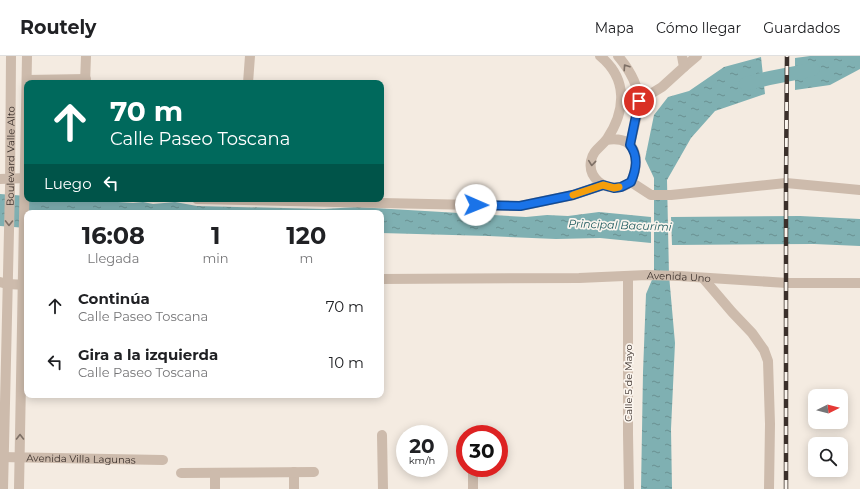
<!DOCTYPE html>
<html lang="es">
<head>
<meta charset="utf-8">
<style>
  :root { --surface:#fff; --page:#f2f2f2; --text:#202124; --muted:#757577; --line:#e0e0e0 }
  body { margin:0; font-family:Montserrat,sans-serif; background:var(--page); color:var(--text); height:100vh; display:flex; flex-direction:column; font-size:15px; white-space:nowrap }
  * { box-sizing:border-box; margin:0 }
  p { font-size:13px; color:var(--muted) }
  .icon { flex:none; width:22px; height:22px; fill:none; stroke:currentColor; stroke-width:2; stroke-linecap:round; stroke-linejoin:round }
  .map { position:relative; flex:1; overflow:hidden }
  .sheet { position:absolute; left:24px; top:154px; width:360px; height:188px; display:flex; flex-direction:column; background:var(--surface); border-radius:8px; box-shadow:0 2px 10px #0003 }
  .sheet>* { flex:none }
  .guide { position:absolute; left:24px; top:24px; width:360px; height:122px; border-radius:8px; box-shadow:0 2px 10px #0003; background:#00695c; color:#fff; overflow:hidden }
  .needle { width:26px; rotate:84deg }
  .tools { position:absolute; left:808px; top:333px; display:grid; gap:8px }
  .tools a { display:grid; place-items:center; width:40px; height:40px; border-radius:8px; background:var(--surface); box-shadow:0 2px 10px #0003; font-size:20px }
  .speed { position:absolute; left:396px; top:369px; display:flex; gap:8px; font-size:20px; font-weight:700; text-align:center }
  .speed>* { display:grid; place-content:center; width:52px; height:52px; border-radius:50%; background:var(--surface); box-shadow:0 2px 10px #0003; line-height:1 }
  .speed small { font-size:10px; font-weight:400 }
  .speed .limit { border:6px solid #d22; background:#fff; color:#111 }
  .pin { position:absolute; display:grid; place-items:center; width:34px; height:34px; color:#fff; margin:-17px; border:2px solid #fff; border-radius:50%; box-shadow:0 1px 4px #0007 }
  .me { position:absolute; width:44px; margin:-22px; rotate:91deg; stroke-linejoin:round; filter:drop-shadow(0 0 3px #0008) }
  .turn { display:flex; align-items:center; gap:14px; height:84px; padding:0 20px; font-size:18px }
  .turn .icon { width:52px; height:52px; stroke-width:2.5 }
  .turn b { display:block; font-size:28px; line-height:34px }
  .then { display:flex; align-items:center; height:38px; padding:0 20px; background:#0003; gap:8px; font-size:15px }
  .eta { display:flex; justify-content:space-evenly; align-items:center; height:68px; text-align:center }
  .eta b { font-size:24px; font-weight:700; line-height:28px }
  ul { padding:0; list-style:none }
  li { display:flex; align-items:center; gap:12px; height:56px; padding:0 20px }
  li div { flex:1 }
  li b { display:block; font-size:15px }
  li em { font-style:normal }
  header { display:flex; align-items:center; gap:24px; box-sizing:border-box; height:56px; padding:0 20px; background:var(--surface); border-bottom:1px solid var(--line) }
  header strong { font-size:19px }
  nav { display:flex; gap:22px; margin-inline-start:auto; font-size:14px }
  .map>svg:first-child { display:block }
</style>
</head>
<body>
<header>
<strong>Routely</strong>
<nav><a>Mapa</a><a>Cómo llegar</a><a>Guardados</a></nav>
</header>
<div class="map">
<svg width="860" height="433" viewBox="0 0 860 433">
  <defs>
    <pattern id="water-ripples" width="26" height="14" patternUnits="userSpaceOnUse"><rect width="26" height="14" fill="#7fb0b2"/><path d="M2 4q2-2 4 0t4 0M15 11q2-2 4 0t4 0" fill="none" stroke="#699091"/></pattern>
  </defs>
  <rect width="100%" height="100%" fill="#f4ebe1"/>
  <g fill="url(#water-ripples)">
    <polygon points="810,0 860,0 860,13 830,29 795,34 795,2"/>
    <polygon points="761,1 765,38 715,55 691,82 667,124 669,219 675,287 671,373 672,433 641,433 643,316 646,238 654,219 654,122 645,103 654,59 668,41 689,35 724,11"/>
    <polygon points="0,138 27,140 27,143 73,143 133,147 143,146 153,148 175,146 197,150 324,153 357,151 526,161 547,159 568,160 599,156 651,161 651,187 600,182 556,183 488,180 381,177 381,157 27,157 27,172 0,170"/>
    <polygon points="800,160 860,163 860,190 814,188 672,189 671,161"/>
  </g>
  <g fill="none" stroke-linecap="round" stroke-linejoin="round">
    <path stroke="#7fb0b2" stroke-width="14" d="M 746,28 C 768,21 791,19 813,13"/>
    <g stroke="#cdbbac" stroke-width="10">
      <polyline points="684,11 697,0"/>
      <polyline points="27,24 86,23"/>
      <polyline points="85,27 86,0"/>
      <polyline points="248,27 250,0"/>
      <polyline points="622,45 639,45 662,31 684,11 682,0"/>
      <polyline points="0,123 27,122"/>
      <polyline points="197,143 520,150 573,139 603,129"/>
      <polyline points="628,220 628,378 629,433"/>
      <polyline points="703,222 732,256 752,277 764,294 768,305 770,368 769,433"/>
      <path id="s1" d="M 381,223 L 579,222 L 647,219 L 679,220 L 787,227 L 860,227"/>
      <polyline points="0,226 7,228 27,229"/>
      <polyline points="382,379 383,433"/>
      <path id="s2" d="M 0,401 L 163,404"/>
      <polyline points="473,412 473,433"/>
      <polyline points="294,416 294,433"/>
      <polyline points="181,417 314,416"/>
      <polyline points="215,433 215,418"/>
    </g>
    <g stroke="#cdbbac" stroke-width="10">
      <path d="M 600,0 C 628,23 626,54 607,83 C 601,91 593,94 591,105 C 588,122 604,134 620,131 C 624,131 628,128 631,126 C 641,103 637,79 606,84"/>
      <path d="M 618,0 C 629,13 638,28 639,45 C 639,56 632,78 630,89"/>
      <polyline points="631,126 651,139 671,139 786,127 860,134"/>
      <path id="s3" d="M 3,433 L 10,132 L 11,0"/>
      <polyline points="19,433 27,0"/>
    </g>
    <defs>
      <polyline id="rail" points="786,433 786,127 787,0"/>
    </defs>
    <use href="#rail" stroke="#3b302b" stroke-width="4.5"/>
    <use href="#rail" stroke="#fbf5ee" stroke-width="3" stroke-dasharray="9" stroke-linecap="butt"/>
  </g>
  <defs><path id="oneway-chevron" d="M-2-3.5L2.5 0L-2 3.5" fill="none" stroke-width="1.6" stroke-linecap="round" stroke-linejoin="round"/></defs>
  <g stroke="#7d6f65">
    <use href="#oneway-chevron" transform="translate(626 11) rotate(-124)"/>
    <use href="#oneway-chevron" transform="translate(592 107) rotate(96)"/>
    <use href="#oneway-chevron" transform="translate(9 167) rotate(91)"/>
    <use href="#oneway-chevron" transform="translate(20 381) rotate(-90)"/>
  </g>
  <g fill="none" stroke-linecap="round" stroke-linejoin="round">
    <defs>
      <path id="route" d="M 476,149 L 520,150 L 573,139 L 603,129 L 614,132 L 621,131 L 631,126 C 636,114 639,101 630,89 L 639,45"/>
    </defs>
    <use href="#route" stroke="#114b97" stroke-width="10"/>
    <use href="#route" stroke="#1a73e8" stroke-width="7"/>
    <polyline stroke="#f59e0b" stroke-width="7" points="573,139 603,129 614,132 619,131"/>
  </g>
  <g text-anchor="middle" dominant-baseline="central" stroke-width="3.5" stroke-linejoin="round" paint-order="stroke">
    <g font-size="10" fill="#3b302b" stroke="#fbf5ee">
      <text stroke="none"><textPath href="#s3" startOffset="333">Boulevard Valle Alto</textPath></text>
      <text stroke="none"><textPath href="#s1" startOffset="298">Avenida Uno</textPath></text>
      <text transform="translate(628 327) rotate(-90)">Calle 5 de Mayo</text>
      <text stroke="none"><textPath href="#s2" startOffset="81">Avenida Villa Lagunas</textPath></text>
    </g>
    <g font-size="11" font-style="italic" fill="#1f5a5e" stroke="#fbf5ee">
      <text transform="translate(620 169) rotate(2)">Principal Bacurimi</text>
    </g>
  </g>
</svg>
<div class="tools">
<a><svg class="needle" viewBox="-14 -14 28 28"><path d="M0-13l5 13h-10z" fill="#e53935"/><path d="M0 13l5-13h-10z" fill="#757577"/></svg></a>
<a><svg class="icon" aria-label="search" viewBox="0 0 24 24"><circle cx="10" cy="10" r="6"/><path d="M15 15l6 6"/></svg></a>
</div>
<div class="speed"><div>20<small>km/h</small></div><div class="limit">30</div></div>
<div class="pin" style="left:639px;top:45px;background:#d93025"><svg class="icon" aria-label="arrive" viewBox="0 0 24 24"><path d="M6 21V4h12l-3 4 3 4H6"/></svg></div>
<svg class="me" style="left:476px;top:149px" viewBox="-20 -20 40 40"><circle r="19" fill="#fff"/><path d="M0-13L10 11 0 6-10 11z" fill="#1a73e8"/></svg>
<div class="guide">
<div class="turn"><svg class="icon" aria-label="ahead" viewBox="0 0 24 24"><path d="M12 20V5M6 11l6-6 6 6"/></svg><div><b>70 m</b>Calle Paseo Toscana</div></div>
<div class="then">Luego<svg class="icon" aria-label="left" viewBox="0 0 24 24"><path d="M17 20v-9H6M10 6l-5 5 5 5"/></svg></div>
</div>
<section class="sheet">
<div class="eta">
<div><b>16:08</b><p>Llegada</p></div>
<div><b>1</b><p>min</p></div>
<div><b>120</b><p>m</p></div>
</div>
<ul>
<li><svg class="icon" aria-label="ahead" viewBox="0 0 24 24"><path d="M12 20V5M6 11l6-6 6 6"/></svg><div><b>Continúa</b><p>Calle Paseo Toscana</p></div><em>70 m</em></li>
<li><svg class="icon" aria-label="left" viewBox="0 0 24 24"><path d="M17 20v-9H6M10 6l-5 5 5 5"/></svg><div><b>Gira a la izquierda</b><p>Calle Paseo Toscana</p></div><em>10 m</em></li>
</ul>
</section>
</div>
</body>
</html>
